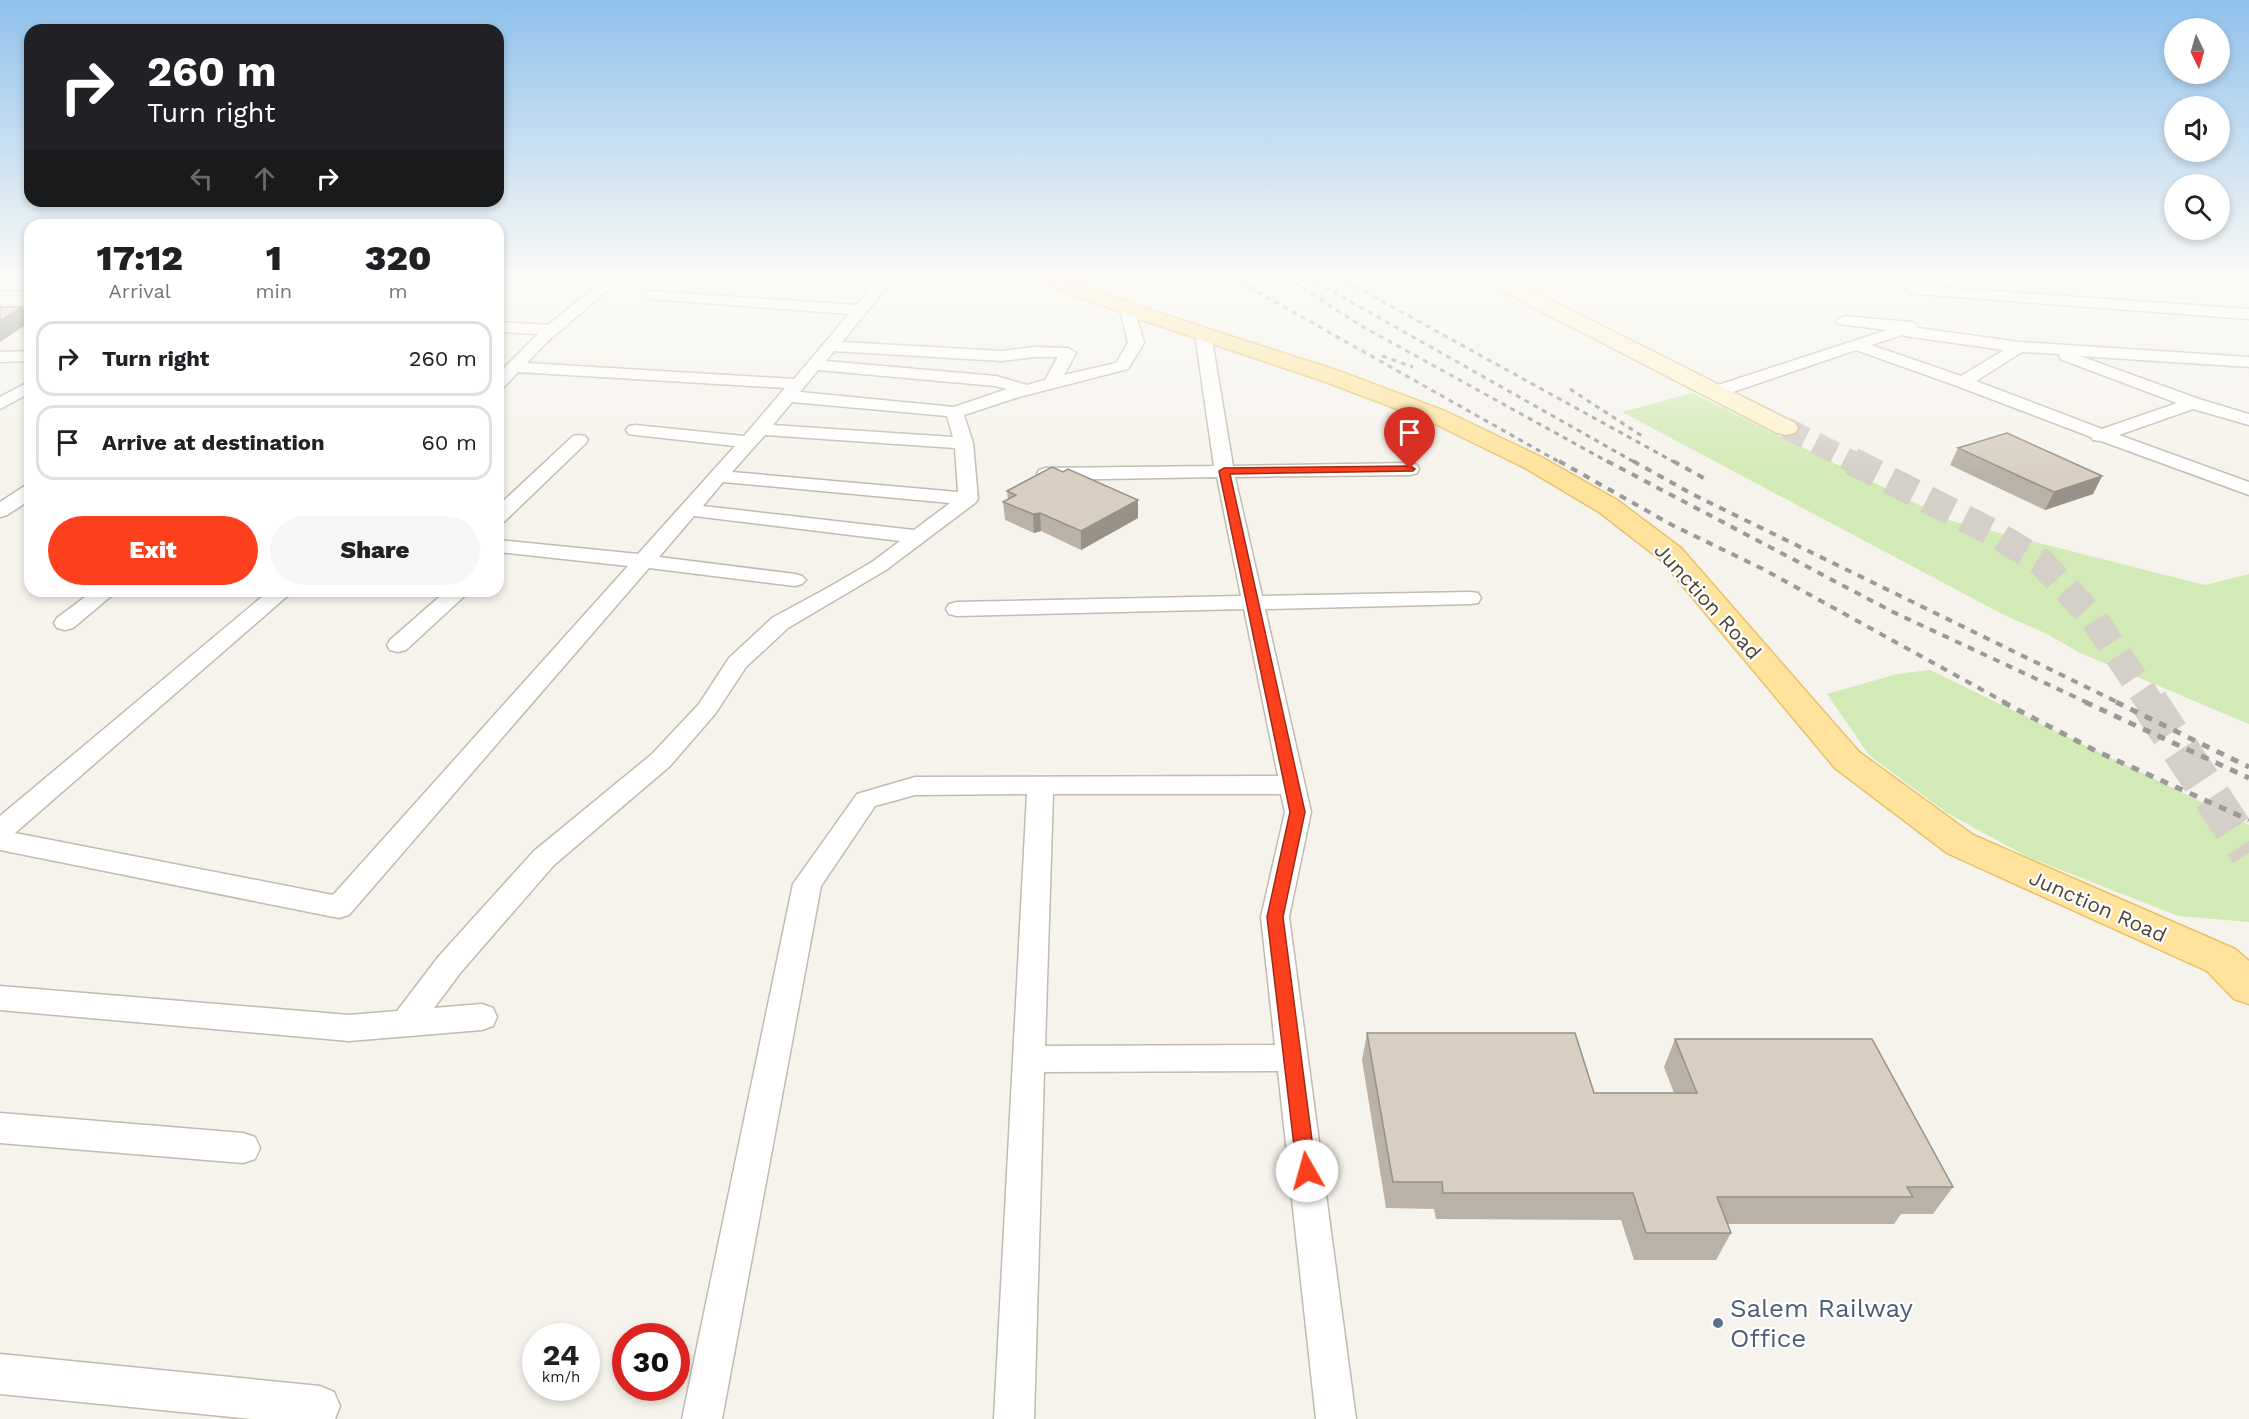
<!DOCTYPE html>
<html lang="en">
<head>
<meta charset="utf-8">
<style>
  :root { --surface:#fff; --page:#f6f6f6; --text:#202124; --muted:#757577; --line:#e0e0e0; --accent:#fc3f1d }
  body { margin:0; font-family:"Work Sans",sans-serif; background:var(--page); color:var(--text); height:100vh; display:flex; flex-direction:column; font-size:22px; white-space:nowrap }
  * { box-sizing:border-box; margin:0 }
  p { font-size:20px; color:var(--muted) }
  .icon { flex:none; width:33px; height:33px; fill:none; stroke:currentColor; stroke-width:2; stroke-linecap:round; stroke-linejoin:round }
  .map { position:relative; flex:1; overflow:hidden }
  .sheet { position:absolute; left:24px; top:219px; width:480px; height:378px; display:flex; flex-direction:column; background:var(--surface); border-radius:18px; box-shadow:0 3px 9px #0003 }
  .sheet>* { flex:none }
  .guide { position:absolute; left:24px; top:24px; width:480px; height:183px; border-radius:18px; box-shadow:0 3px 9px #0003; background:#202124; color:#fff; overflow:hidden }
  .needle { width:39px; rotate:175deg }
  .tools { position:absolute; left:2164px; top:18px; display:grid; gap:12px }
  .tools a { display:grid; place-items:center; width:66px; height:66px; border-radius:50%; background:var(--surface); box-shadow:0 3px 9px #0003; font-size:30px }
  .speed { position:absolute; left:522px; top:1323px; display:flex; gap:12px; font-size:30px; font-weight:700; text-align:center }
  .speed>* { display:grid; place-content:center; width:78px; height:78px; border-radius:50%; background:var(--surface); box-shadow:0 3px 9px #0003; line-height:1 }
  .speed small { font-size:15px; font-weight:400 }
  .speed .limit { border:9px solid #d22; background:#fff; color:#111 }
  .pin { position:absolute; display:grid; place-items:center; width:51px; height:51px; color:#fff; margin:-62px -26px; border-radius:50% 50% 50% 0; rotate:-45deg; box-shadow:0 0 6px #0007 }
  .pin .icon { rotate:45deg }
  .me { position:absolute; width:66px; margin:-33px; rotate:353deg; stroke-linejoin:round; filter:drop-shadow(0 0 4px #0008) }
  .turn { display:flex; align-items:center; gap:21px; height:126px; padding:0 24px; font-size:27px }
  .turn .icon { width:78px; height:78px; stroke-width:2.5 }
  .turn b { display:block; font-size:42px; line-height:51px }
  .lanes { display:flex; align-items:center; height:57px; padding:0 24px; background:#0003; justify-content:center; gap:30px; direction:ltr }
  .lanes .off { opacity:.35 }
  .eta { display:flex; justify-content:space-evenly; align-items:center; height:102px; text-align:center }
  .eta b { font-size:36px; font-weight:800; line-height:42px }
  .action { display:flex; gap:12px; margin-top:auto; padding:12px 24px }
  .action a { flex:1; height:69px; border-radius:36px; background:var(--accent); color:#fff; font-size:24px; font-weight:800; line-height:69px; text-align:center }
  .action a+a { background:var(--page); color:var(--text) }
  ul { padding:0; list-style:none }
  li { display:flex; align-items:center; gap:18px; height:75px; margin:0 12px 9px; padding:0 12px; border:3px solid var(--line); border-radius:18px }
  li div { flex:1 }
  li b { display:block; font-size:22px }
  li em { font-style:normal }
  .map>svg:first-child { display:block }
</style>
</head>
<body>
<div class="map">
<svg width="2249" height="1419" viewBox="0 0 2249 1419">
  <rect width="100%" height="100%" fill="#f6f3ec"/>
  <g fill="#d2eab5">
    <polygon points="1692,393 1952,521 2205,585 2249,574 2249,724 2078,652 2047,634 2004,615 1622,412"/>
    <polygon points="1930,670 2249,825 2249,922 2178,916 2028,857 1947,813 1869,755 1827,694 1897,674"/>
  </g>
  <g fill="none" stroke-linecap="round" stroke-linejoin="round">
    <polyline stroke="#d4d0c8" stroke-width="22" stroke-dasharray="22 11" stroke-linecap="butt" points="1786,428 1855,463"/>
    <polyline stroke="#d4d0c8" stroke-width="28" stroke-dasharray="28 14" stroke-linecap="butt" points="1852,461 1995,534 2041,562 2094,619 2150,703"/>
    <polyline stroke="#d4d0c8" stroke-width="38" stroke-dasharray="38 19" stroke-linecap="butt" points="2149,702 2249,853"/>
    <defs>
      <g id="minor">
        <path d="M 608,277 L 623,277 L 547,342 L 527,363 L 794,379 L 849,314 L 651,299 L 644,295 L 651,291 L 856,305 L 881,277 L 895,277 L 842,342 L 1002,351 L 1035,347 L 1068,348 L 1076,353 L 1064,375 L 1116,363 L 1128,343 L 1120,308 L 1127,304 L 1134,308 L 1144,343 L 1128,369 L 1019,397 L 964,415 L 973,443 L 978,499 L 975,503 L 886,570 L 788,628 L 746,667 L 715,714 L 670,766 L 554,865 L 461,972 L 434,1008 L 482,1004 L 493,1008 L 497,1017 L 493,1026 L 482,1030 L 349,1041 L 0,1010 L 0,986 L 349,1015 L 397,1011 L 439,956 L 534,851 L 652,754 L 699,704 L 729,658 L 772,618 L 829,587 L 872,562 L 900,541 L 694,516 L 659,557 L 795,574 L 802,576 L 806,580 L 802,584 L 795,586 L 649,568 L 349,915 L 339,918 L 0,850 L 0,816 L 269,591 L 293,591 L 15,833 L 333,895 L 628,566 L 498,552 L 498,540 L 638,554 L 735,446 L 635,435 L 629,434 L 626,430 L 629,426 L 635,425 L 744,436 L 785,388 L 518,372 L 504,387 L 498,388 L 498,374 L 538,334 L 498,332 L 498,322 L 548,325 ZM 834,351 L 1002,361 L 1035,357 L 1058,357 L 1045,380 L 1027,385 L 996,376 L 826,361 ZM 818,370 L 995,386 L 1007,389 L 954,407 L 800,392 ZM 792,402 L 947,416 L 953,437 L 773,425 ZM 765,435 L 955,448 L 958,492 L 732,472 ZM 723,482 L 950,503 L 914,530 L 703,506 Z"/>
        <path d="M 901,277 L 982,277 L 980,280 C 964,284 913,289 901,277 Z"/>
        <polygon points="1893,277 1909,277 1921,286 2249,309 2249,319 1917,294 1912,293"/>
        <rect x="0" y="282" width="30" height="8"/>
        <path d="M 1844,316 L 1911,322 L 1916,324 L 1918,328 L 2019,342 L 2249,357 L 2249,367 L 2080,356 L 2199,399 L 2249,414 L 2249,425 L 2193,409 L 2119,435 L 2249,482 L 2249,495 L 2101,441 L 2093,440 L 2091,437 L 1957,386 L 1856,350 L 1721,396 L 1709,396 L 1707,392 L 1709,388 L 1887,330 L 1839,324 L 1836,321 ZM 1902,335 L 1905,336 L 2004,350 L 1961,376 L 1871,345 ZM 2022,352 L 2059,354 L 2060,359 L 2177,403 L 2102,429 L 1976,381 Z"/>
        <path d="M 1203,329 L 1211,334 L 1233,466 L 1410,463 L 1417,465 L 1419,469 L 1417,473 L 1410,475 L 1235,477 L 1262,596 L 1470,592 L 1478,593 L 1481,598 L 1478,603 L 1470,604 L 1265,609 L 1311,812 L 1289,917 L 1356,1419 L 1316,1419 L 1278,1071 L 1044,1072 L 1034,1419 L 994,1419 L 1027,794 L 915,795 L 875,806 L 821,886 L 722,1419 L 682,1419 L 793,884 L 857,794 L 915,777 L 1278,776 L 1244,609 L 957,616 L 949,614 L 946,609 L 949,604 L 957,602 L 1241,596 L 1217,477 L 1046,480 L 1039,478 L 1037,474 L 1039,470 L 1046,468 L 1214,466 L 1195,334 ZM 1053,794 L 1281,794 L 1285,812 L 1261,917 L 1275,1045 L 1045,1046 Z"/>
        <polygon points="30,351 30,361 0,362 0,352"/>
        <polygon points="30,381 30,393 0,409 0,397"/>
        <polygon points="579,435 585,436 588,440 585,444 505,521 498,523 498,506 573,436"/>
        <polygon points="30,485 30,500 7,515 0,517 0,502 23,487"/>
        <polygon points="93,591 117,591 73,628 65,630 57,628 54,623 57,618"/>
        <polygon points="446,591 470,591 406,650 398,652 390,650 387,645 390,640"/>
        <polygon points="0,1113 243,1133 255,1137 260,1148 255,1159 243,1163 0,1143"/>
        <polygon points="0,1354 320,1386 334,1392 340,1406 335,1419 252,1419 0,1394"/>
      </g>
      <polygon id="secondary" points="1480,277 1505,277 1795,423 1798,428 1795,433 1786,435 1777,433 1483,281"/>
      <polygon id="primary" points="1034,277 1061,277 1150,310 1339,371 1445,411 1543,458 1617,500 1681,548 1859,752 1973,835 2235,949 2249,961 2249,1004 2234,999 2207,971 1947,853 1835,768 1661,560 1599,512 1525,468 1429,421 1323,381 1136,318 1037,281"/>
    </defs>
    <use href="#minor" stroke="#c2bbae" stroke-width="3"/>
    <use href="#secondary" stroke="#d6c79b" stroke-width="3"/>
    <use href="#primary" stroke="#e6c16a" stroke-width="3"/>
    <use href="#minor" fill="#fff" fill-rule="evenodd"/>
    <use href="#secondary" fill="#fff3cd" fill-rule="evenodd"/>
    <use href="#primary" fill="#ffe39c" fill-rule="evenodd"/>
    <g stroke="#9a9a9a" stroke-width="3" stroke-dasharray="5 5" stroke-linecap="butt">
      <polyline points="1231,277 1561,463"/>
      <polyline points="1286,277 1360,325 1610,463"/>
      <polyline points="1307,277 1636,463"/>
      <polyline points="1338,277 1676,463"/>
      <polyline points="1382,356 1413,367"/>
      <polyline points="1570,389 1645,438"/>
    </g>
    <g stroke="#9a9a9a" stroke-width="4" stroke-dasharray="7 7" stroke-linecap="butt">
      <polyline points="1559,461 1672,525 1763,569 2006,703"/>
      <polyline points="1607,461 1893,612 2088,703"/>
      <polyline points="1633,461 1694,495 2119,703"/>
      <polyline points="1673,461 1709,481"/>
    </g>
    <g stroke="#9a9a9a" stroke-width="5" stroke-dasharray="8 8" stroke-linecap="butt">
      <polyline points="2003,702 2096,751 2249,820"/>
      <polyline points="2085,702 2249,778"/>
      <polyline points="2116,702 2249,767"/>
    </g>
  </g>
  <g fill="#bab2a6">
    <polygon points="1958,448 2102,476 2093,494 2045,510 1950,465"/>
    <polygon points="1007,491 1138,500 1138,518 1081,550 1041,531 1034,533 1005,520 1003,502 1008,499"/>
    <polygon points="1367,1033 1594,1093 1674,1093 1664,1067 1675,1039 1953,1187 1933,1214 1901,1214 1894,1224 1727,1224 1731,1233 1716,1260 1634,1260 1621,1220 1436,1219 1434,1209 1386,1208 1362,1060"/>
  </g>
  <g fill="#979187">
    <polygon points="22,307 30,322 0,342 0,321"/>
    <polygon points="2102,476 2093,494 2045,510 2054,492"/>
    <polygon points="1138,500 1138,518 1081,550 1081,531"/>
    <polygon points="1040,513 1041,531 1034,533 1033,514"/>
  </g>
  <g fill="#d8cfc1" stroke="#979187" stroke-width="1.5">
    <polygon points="0,307 22,307 0,321"/>
    <polygon points="2007,433 2102,476 2054,492 1958,448"/>
    <polygon points="1052,467 1063,472 1068,469 1138,500 1081,531 1040,513 1033,514 1003,502 1016,495 1007,491"/>
    <polygon points="1367,1033 1575,1033 1594,1093 1697,1093 1675,1039 1872,1039 1953,1187 1907,1187 1913,1197 1717,1197 1731,1233 1646,1233 1633,1193 1443,1193 1442,1182 1393,1182"/>
  </g>
  <linearGradient id="sky" x2="0" y2="1"><stop stop-color="#8fc1ec"/><stop offset="0.58" stop-color="#fbfaf6"/><stop offset="1" stop-color="#fbfaf6" stop-opacity="0"/></linearGradient>
  <rect width="2249" height="475" fill="url(#sky)"/>
  <polygon fill="#fc3f1d" stroke="#a42913" stroke-width="1.5" points="1410,466 1415,469 1413,471 1230,474 1305,812 1283,917 1316,1171 1314,1177 1307,1180 1300,1177 1297,1171 1267,917 1290,812 1219,471 1224,468"/>
  <circle fill="#5c6f8a" stroke="#fff" stroke-width="2" cx="1718" cy="1323" r="6"/>
  <g text-anchor="middle" dominant-baseline="central" stroke-width="4.5" stroke-linejoin="round" paint-order="stroke">
    <g font-size="21" fill="#4b4439" stroke="#fff">
      <text transform="translate(1708 601) rotate(48)">Junction Road</text>
      <text transform="translate(2098 906) rotate(24)">Junction Road</text>
    </g>
    <g font-size="26" fill="#4e5e75" stroke="#fff" text-anchor="start">
      <text x="1730" y="1308">Salem Railway<tspan x="1730" dy="30">Office</tspan></text>
    </g>
  </g>
</svg>
<div class="tools">
<a><svg class="needle" viewBox="-14 -14 28 28"><path d="M0-13l5 13h-10z" fill="#e53935"/><path d="M0 13l5-13h-10z" fill="#757577"/></svg></a>
<a><svg class="icon" aria-label="sound" viewBox="0 0 24 24"><path d="M4 9h4l5-4v14l-5-4H4zM17 9q2 3 0 6"/></svg></a>
<a><svg class="icon" aria-label="search" viewBox="0 0 24 24"><circle cx="10" cy="10" r="6"/><path d="M15 15l6 6"/></svg></a>
</div>
<div class="speed"><div>24<small>km/h</small></div><div class="limit">30</div></div>
<div class="pin" style="left:1410px;top:469px;background:#d93025"><svg class="icon" aria-label="arrive" viewBox="0 0 24 24"><path d="M6 21V4h12l-3 4 3 4H6"/></svg></div>
<svg class="me" style="left:1307px;top:1171px" viewBox="-20 -20 40 40"><circle r="19" fill="#fff"/><path d="M0-13L10 11 0 6-10 11z" fill="#fc3f1d"/></svg>
<div class="guide">
<div class="turn"><svg class="icon" aria-label="right" viewBox="0 0 24 24"><path d="M7 20v-9h11M14 6l5 5-5 5"/></svg><div><b>260 m</b>Turn right</div></div>
<div class="lanes"><svg class="icon off" aria-label="left" viewBox="0 0 24 24"><path d="M17 20v-9H6M10 6l-5 5 5 5"/></svg><svg class="icon off" aria-label="ahead" viewBox="0 0 24 24"><path d="M12 20V5M6 11l6-6 6 6"/></svg><svg class="icon" aria-label="right" viewBox="0 0 24 24"><path d="M7 20v-9h11M14 6l5 5-5 5"/></svg></div>
</div>
<section class="sheet">
<div class="eta">
<div><b>17:12</b><p>Arrival</p></div>
<div><b>1</b><p>min</p></div>
<div><b>320</b><p>m</p></div>
</div>
<ul>
<li><svg class="icon" aria-label="right" viewBox="0 0 24 24"><path d="M7 20v-9h11M14 6l5 5-5 5"/></svg><div><b>Turn right</b></div><em>260 m</em></li>
<li><svg class="icon" aria-label="arrive" viewBox="0 0 24 24"><path d="M6 21V4h12l-3 4 3 4H6"/></svg><div><b>Arrive at destination</b></div><em>60 m</em></li>
</ul>
<div class="action"><a>Exit</a><a>Share</a></div>
</section>
</div>
</body>
</html>
